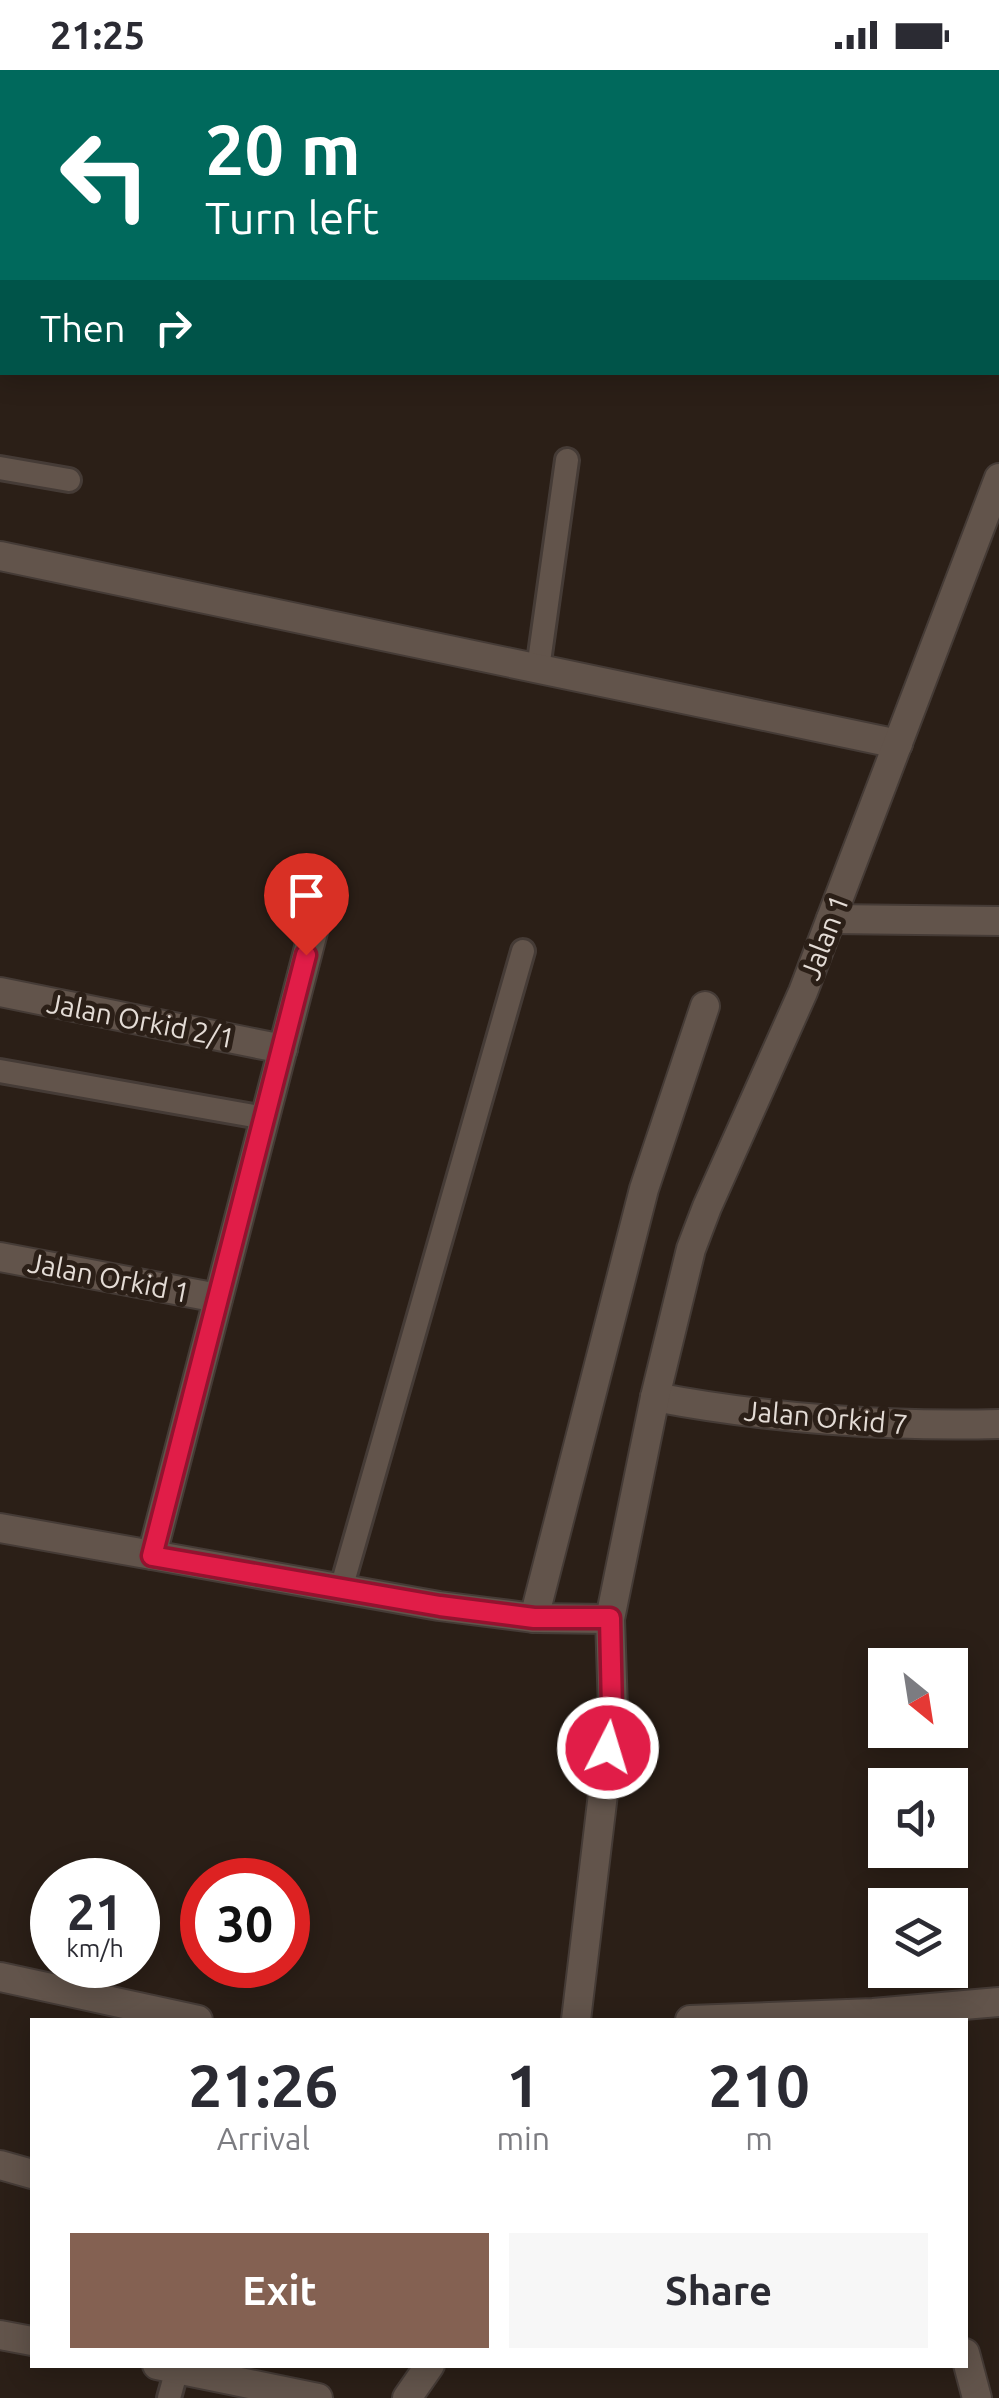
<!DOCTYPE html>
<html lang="en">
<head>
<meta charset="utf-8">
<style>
  :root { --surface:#fff; --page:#f7f7f7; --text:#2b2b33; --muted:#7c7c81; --accent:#846152 }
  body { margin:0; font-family:Ubuntu,sans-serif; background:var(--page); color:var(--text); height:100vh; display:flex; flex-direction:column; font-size:38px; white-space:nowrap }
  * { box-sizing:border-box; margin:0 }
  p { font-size:32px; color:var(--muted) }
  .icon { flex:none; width:55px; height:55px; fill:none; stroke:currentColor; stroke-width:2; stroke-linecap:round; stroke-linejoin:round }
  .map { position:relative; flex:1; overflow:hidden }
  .details { position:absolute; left:30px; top:1948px; width:938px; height:350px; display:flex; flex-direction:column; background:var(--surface); border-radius:0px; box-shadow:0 5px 25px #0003 }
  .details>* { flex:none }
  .guide { position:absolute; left:0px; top:0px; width:1000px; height:305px; box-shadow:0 5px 25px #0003; background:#00695c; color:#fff; overflow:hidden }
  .needle { width:65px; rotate:150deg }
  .fabs { position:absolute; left:868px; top:1578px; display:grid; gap:20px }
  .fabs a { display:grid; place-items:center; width:100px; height:100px; border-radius:0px; background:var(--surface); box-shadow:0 5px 25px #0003; font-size:50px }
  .speed { position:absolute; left:30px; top:1788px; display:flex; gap:20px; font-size:50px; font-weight:700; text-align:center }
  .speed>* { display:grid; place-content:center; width:130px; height:130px; border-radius:50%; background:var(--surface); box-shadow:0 5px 25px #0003; line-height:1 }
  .speed small { font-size:25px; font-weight:400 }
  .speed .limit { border:15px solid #d22; background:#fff; color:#111 }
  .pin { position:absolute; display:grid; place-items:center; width:85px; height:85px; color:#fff; margin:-102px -42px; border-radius:50% 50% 50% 0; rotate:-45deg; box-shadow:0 0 10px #0007 }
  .pin .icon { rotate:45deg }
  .me { position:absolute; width:110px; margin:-55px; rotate:5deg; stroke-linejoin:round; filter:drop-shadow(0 0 8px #0008) }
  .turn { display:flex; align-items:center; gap:35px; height:210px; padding:0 40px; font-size:45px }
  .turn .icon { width:130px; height:130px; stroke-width:2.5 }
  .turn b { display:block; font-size:70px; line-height:85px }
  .then { display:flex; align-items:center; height:95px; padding:0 40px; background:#0003; gap:20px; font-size:38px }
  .eta { display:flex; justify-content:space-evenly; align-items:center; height:170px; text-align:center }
  .eta b { font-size:60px; font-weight:700; line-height:70px }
  .cta { display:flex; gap:20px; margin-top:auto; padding:20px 40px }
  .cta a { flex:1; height:115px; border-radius:0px; background:var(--accent); color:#fff; font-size:40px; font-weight:700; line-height:115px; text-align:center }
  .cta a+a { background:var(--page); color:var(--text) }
  .status { display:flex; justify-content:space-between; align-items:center; height:70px; padding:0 50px; background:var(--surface); direction:ltr }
  .status svg { height:28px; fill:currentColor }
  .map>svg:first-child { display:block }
</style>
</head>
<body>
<div class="status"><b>21:25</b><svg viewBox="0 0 49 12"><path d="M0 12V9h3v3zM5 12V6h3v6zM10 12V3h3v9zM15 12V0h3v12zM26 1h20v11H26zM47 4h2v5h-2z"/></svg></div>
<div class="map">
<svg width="999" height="2328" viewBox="0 0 999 2328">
  <rect width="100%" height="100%" fill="#2b1f17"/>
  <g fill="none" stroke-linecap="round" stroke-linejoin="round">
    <defs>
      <g id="service">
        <polyline points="0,398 69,410"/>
        <polyline points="538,599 567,390"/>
        <polyline points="0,1001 265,1048"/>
        <polyline points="341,1519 523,881"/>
        <polyline points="169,2328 177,2299"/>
      </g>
      <g id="minor">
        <polyline points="83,0 94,2"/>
        <polyline points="193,2 194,0"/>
        <polyline points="605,2 605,0"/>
        <polyline points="998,117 999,117"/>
        <polyline points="0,486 898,674"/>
        <polyline points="831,849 999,851"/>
        <polyline points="0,922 283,979"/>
        <polyline points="0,1187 218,1228"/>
        <path d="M 655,1327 C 764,1348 887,1357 999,1354"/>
        <polyline points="0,1458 439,1536 534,1548 610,1549"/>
        <polyline points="152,1485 315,854"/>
        <polyline points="534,1548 644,1119 705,936"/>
        <polyline points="0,1907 198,1950"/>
        <polyline points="576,1950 613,1640 610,1549 655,1327 691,1179 707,1137 803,922 999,408"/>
        <polyline points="690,1950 873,1943 999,1932"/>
        <polyline points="0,2095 32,2104"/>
        <polyline points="0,2265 32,2271"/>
        <polyline points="965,2283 977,2328"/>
        <polyline points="157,2295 318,2328"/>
        <polyline points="407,2328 430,2295"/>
      </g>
    </defs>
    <use href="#service" stroke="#453b36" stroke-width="28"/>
    <use href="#minor" stroke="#453b36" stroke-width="32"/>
    <use href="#service" stroke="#62544b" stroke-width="22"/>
    <use href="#minor" stroke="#62544b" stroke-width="28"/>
  </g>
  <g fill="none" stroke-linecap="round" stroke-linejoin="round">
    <defs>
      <polyline id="route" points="306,885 152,1486 440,1536 534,1548 610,1548 612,1640 608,1678"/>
    </defs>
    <use href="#route" stroke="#92132f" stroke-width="25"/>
    <use href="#route" stroke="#e11d48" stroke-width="18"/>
  </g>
  <g text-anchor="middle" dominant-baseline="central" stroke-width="10" stroke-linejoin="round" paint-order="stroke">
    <g font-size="28" fill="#e4dcd6" stroke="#2b1f17">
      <text transform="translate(824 867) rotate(-69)">Jalan 1</text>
      <text transform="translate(141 950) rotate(11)">Jalan Orkid 2/1</text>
      <text transform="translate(109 1207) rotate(11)">Jalan Orkid 1</text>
      <text transform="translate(826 1347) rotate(5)">Jalan Orkid 7</text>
    </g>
  </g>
</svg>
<div class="fabs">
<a><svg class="needle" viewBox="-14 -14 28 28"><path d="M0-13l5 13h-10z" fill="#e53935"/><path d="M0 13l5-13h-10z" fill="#7c7c81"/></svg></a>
<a><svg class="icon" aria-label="sound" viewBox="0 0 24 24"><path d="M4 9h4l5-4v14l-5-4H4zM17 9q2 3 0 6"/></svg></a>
<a><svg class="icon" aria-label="layers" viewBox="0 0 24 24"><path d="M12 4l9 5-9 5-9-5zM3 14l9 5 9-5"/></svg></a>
</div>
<div class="speed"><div>21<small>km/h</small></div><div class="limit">30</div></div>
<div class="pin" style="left:306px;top:885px;background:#d93025"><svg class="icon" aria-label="arrive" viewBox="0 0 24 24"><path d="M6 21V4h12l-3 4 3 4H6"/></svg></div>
<svg class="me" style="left:608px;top:1678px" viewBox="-20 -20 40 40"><circle r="17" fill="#e11d48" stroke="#fff" stroke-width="3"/><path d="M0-11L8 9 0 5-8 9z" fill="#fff"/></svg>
<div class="guide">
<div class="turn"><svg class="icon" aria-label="left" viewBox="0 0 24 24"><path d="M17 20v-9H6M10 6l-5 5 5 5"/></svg><div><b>20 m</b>Turn left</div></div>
<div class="then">Then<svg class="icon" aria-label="right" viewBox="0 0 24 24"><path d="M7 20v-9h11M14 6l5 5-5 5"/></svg></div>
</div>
<section class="details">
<div class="eta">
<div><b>21:26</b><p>Arrival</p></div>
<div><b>1</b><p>min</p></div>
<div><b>210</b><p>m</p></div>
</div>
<div class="cta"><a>Exit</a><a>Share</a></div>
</section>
</div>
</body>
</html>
